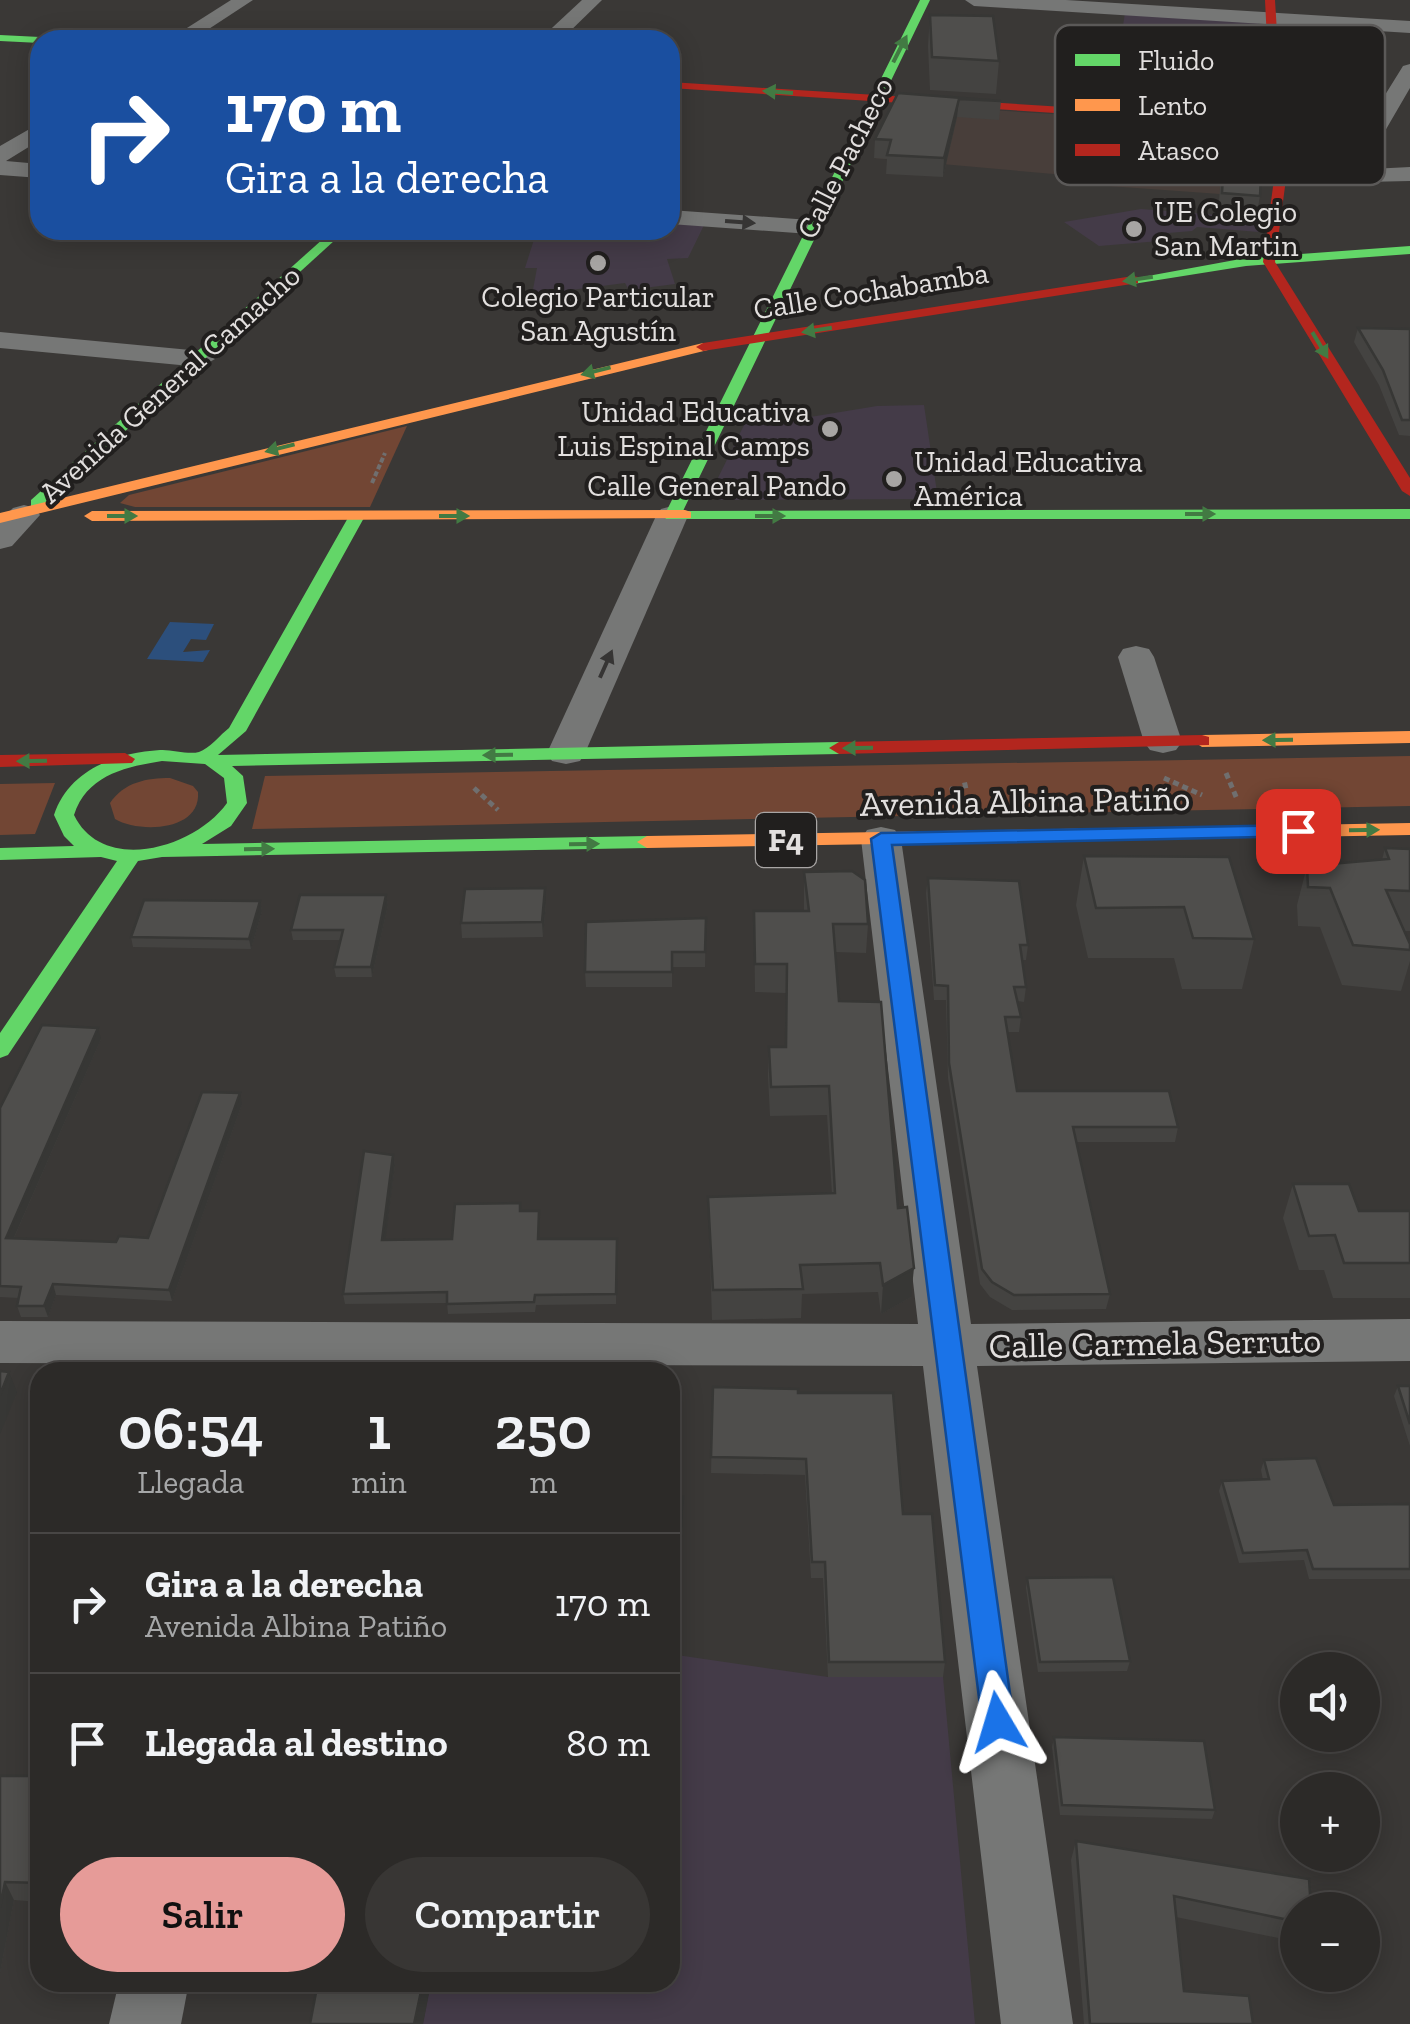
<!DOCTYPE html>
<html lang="es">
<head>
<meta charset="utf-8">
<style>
  :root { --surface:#2c2a28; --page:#383634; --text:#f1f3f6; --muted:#a6a7a8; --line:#484645; --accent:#e69b98 }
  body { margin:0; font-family:"Zilla Slab",serif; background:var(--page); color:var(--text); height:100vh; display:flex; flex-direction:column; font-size:38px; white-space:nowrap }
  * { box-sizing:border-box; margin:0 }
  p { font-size:32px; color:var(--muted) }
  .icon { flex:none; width:55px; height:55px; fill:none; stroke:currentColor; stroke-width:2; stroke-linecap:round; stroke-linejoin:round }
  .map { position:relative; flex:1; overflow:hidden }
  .details { position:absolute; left:30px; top:1362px; width:650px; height:630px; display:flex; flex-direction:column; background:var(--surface); border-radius:30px; box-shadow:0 5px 25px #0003,0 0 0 2px var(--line) }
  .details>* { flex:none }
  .banner { position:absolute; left:30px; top:30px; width:650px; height:210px; border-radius:30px; box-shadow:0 5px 25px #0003,0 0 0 2px var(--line); background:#1a4fa0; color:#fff; overflow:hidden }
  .fabs { position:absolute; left:1280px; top:1652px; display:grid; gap:20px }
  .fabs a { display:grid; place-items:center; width:100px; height:100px; border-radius:50%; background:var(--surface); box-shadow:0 5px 25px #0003,0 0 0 2px var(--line); font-size:50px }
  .pin { position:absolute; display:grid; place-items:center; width:85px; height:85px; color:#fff; margin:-42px; border-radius:20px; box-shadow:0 5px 15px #0006 }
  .me { position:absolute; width:110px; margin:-55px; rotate:353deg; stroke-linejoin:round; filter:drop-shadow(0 0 8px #0008) }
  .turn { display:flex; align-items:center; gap:35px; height:210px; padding:0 30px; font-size:45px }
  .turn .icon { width:130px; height:130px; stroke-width:2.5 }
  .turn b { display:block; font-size:70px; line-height:85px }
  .eta { display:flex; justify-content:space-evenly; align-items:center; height:170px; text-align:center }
  .eta b { font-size:60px; font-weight:600; line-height:70px }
  .action { display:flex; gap:20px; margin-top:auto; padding:20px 30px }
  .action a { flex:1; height:115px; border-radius:60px; background:var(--accent); color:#111; font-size:40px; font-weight:600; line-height:115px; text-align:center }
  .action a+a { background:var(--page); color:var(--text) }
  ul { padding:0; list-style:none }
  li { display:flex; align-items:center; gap:30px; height:140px; padding:0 30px; border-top:2px solid var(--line) }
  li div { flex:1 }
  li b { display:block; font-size:38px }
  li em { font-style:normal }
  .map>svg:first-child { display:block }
</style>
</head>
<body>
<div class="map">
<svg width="1410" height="2024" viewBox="0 0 1410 2024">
  <rect width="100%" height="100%" fill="#3a3836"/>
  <polygon fill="#483e3a" points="912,105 1225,125 1220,194 1066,183 1065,175 874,158"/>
  <g fill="#443b48">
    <polygon points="1125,13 1258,20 1259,49 1121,38"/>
    <polygon points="1141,209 1257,218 1259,232 1197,227 1192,231 1168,233 1172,240 1099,246 1064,222"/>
    <polygon points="670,222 704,225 688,258 667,259 675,284 629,290 625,283 532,295 537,268 525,268 537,230 670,230"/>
    <polygon points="924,405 938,499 719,500 713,488 748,417 798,419 877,406"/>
    <polygon points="670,1654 828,1677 943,1677 975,2024 423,2024 431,1983 670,1982"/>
  </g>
  <g fill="#724634">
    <polygon points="407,426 370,507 135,507 120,503 129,495"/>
    <polygon points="1410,756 1410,806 252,829 265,776"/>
    <path d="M 170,778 L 193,786 L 198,792 C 201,832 138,833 115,819 L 110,803 C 124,782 147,778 170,778 Z"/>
    <polygon points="55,783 35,834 0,835 0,784"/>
  </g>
  <polygon fill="#2c4f7c" points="170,622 214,624 206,640 191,639 183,652 210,650 203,662 147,659"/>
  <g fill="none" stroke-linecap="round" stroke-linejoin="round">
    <polyline stroke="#706f6f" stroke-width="4" stroke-dasharray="5 2.5" stroke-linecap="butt" points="372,483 385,453"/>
    <g stroke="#706f6f" stroke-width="5" stroke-dasharray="6 4" stroke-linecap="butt">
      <polyline points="1226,773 1237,799"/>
      <polyline points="1164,778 1202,795"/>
      <polyline points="474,788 498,810"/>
      <polyline points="955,804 952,789 966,789 964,780"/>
    </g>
    <g fill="#767776" fill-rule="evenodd">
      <polygon points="231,0 253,0 192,40 168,40"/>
      <polygon points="582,0 602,0 561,40 539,40"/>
      <polygon points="965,0 1066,0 1410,21 1410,33 974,6"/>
      <polygon points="1410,64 1410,88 1385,131 1371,169 1410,167 1410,181 1272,184 1268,179 1272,174 1280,172 1347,169 1361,136 1277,128 1269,126 1266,121 1269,116 1367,124 1403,66"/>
      <polygon points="40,123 40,140 6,161 40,164 40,178 0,175 0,146"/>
      <polygon points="670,210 810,220 822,227 810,234 670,224"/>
      <polygon points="0,332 201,351 215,359 201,367 0,348"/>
      <polygon points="24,505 35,508 40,515 12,546 0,549 0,521 13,508"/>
      <polygon points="672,506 683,509 688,516 585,753 580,761 566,764 552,761 547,753 656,516 661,509"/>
      <polygon points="1136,646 1149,649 1154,657 1182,742 1176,750 1163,753 1150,750 1144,742 1118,657 1123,649"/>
      <polygon points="881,827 895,830 901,839 971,1324 1410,1319 1410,1361 977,1366 1073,2024 1001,2024 923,1366 0,1363 0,1321 918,1324 861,839 867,830"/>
      <polygon points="119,1982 189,1982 181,2024 109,2024"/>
    </g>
    <g fill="#63d668" fill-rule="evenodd">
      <polygon points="920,0 930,0 683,511 1410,509 1410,519 666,519 664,516"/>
      <polygon points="0,35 40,37 45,40 40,43 0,41"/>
      <polygon points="333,230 346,230 43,506 31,506 31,500"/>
      <polygon points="1410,246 1410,254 1246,266 1133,284 1126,280 1246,258"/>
      <path d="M 357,511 L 365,516 L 246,731 L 218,755 L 839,742 L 849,748 L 839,754 L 232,766 L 243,776 L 247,803 L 231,826 L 202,844 L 647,836 L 657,842 L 647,848 L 162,857 L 138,861 L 8,1055 L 0,1058 L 0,1033 L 117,861 L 101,857 L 0,860 L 0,848 L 74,846 L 64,836 L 54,815 C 69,770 115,753 160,750 C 171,749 188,755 199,752 C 209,749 221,734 229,728 L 349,516 ZM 162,761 L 205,764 L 224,778 L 227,803 C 195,848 103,875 74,815 C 87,775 125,767 162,761 Z"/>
    </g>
    <g fill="#ff974d" fill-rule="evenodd">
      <polygon points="703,343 710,347 708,350 0,523 0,513"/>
      <polygon points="685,510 691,512 691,518 92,521 84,516 92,511"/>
      <polygon points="1410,731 1410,743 1202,747 1193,741 1202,735"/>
      <polygon points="1410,823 1410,835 647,848 637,842 647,836"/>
    </g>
    <g fill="#b3261e" fill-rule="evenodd">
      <polygon points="1265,0 1275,0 1286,179 1275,262 1410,478 1410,496 1402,491 1263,262 1274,179 1272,127 670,88 670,82 1271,120"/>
      <polygon points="1133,276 1138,277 1138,283 703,351 696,347 703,343"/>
      <polygon points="1202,735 1209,737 1209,745 839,754 829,748 839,742"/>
      <polygon points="125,753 135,759 132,763 0,767 0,755"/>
    </g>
  </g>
  <g fill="#444341">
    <polygon points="930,15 999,61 996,94 930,90 928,46"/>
    <polygon points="898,93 1001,101 999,120 957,117 943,177 886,174 887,159 874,158 875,139"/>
    <polygon points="1227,111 1260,196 1256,218 1218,215 1224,132"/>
    <polygon points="1358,328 1410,329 1410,436 1399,435 1379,385 1354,342"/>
    <polygon points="1385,848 1410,849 1410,931 1404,931 1410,944 1410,961 1401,991 1342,985 1320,927 1298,926 1297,905 1307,866 1382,860"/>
    <polygon points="1084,856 1254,939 1242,989 1182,989 1174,958 1088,958 1076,905"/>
    <polygon points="804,872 868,924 866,953 835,952 839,1001 898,1208 911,1297 881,1314 878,1292 802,1294 801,1318 712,1320 708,1197 832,1194 827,1115 770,1116 768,1076 769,1047 785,1047 786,993 755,992 754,911 804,911"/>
    <polygon points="928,878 1028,945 1026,960 1022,960 1026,987 1024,1002 1018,1001 1021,1017 1019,1032 1007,1032 1017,1091 1178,1127 1175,1142 1076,1142 1110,1294 1106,1309 1012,1310 990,1297 980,1284 948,1078 946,1000 934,1000 926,893"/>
    <polygon points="386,895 388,905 372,977 336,977 334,967 341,940 293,940 291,930"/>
    <polygon points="260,901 262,911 251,949 133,947 131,937"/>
    <polygon points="546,903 543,937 462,938 461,923"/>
    <polygon points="706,918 705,967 672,967 672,987 586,987 585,972"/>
    <polygon points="101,1039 14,1238 116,1242 148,1238 242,1104 172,1301 56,1295 48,1317 21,1317 17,1306 19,1298 0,1297 0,1108"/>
    <polygon points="393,1155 395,1165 385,1240 452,1239 520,1211 539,1221 539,1239 617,1239 616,1304 536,1305 535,1312 448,1314 447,1303 345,1304 343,1294"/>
    <polygon points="1293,1184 1359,1211 1410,1211 1410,1298 1333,1298 1324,1270 1299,1270 1283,1218"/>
    <polygon points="1398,1386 1410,1386 1410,1446 1394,1396"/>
    <polygon points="713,1387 798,1393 903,1514 945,1662 943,1677 828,1677 823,1578 811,1578 805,1475 711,1473"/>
    <polygon points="1264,1460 1334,1505 1410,1504 1410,1579 1309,1579 1304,1560 1239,1563 1219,1491 1222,1481 1263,1480 1261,1470"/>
    <polygon points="670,1496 683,1497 683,1526 674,1626 670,1626"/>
    <polygon points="1027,1578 1130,1661 1127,1671 1038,1672 1026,1588"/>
    <polygon points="1054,1737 1215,1810 1212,1819 1060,1815 1052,1747"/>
    <polygon points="0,1776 40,1776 40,1902 14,1900 0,1973"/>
    <polygon points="1076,1841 1298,1910 1298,1942 1176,1917 1184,1991 1253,2024 1084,2024 1071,1860"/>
  </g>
  <g fill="#373735">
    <polygon points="959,99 957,117 943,177 944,158"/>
    <polygon points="545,888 546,903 543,937 542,922"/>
    <polygon points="386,895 388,905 372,977 371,967"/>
    <polygon points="260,901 262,911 251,949 249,939"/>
    <polygon points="98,1028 101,1039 9,1249 6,1238"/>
    <polygon points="240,1093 242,1104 172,1301 169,1290"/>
    <polygon points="393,1155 395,1165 384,1251 382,1240"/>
    <polygon points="914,1268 911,1297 881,1314 883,1285"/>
    <polygon points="53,1284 56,1295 48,1317 44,1306"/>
    <polygon points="9,1372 17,1392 0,1434 0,1395"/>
    <polygon points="683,1497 683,1526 674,1626 673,1597"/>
    <polygon points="5,1882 14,1900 0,1973 0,1907"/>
    <polygon points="423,1982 431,1982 423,2024 414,2024"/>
  </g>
  <g fill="#4f4e4c" stroke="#373735" stroke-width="2.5">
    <polygon points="930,15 993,16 999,61 932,57"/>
    <polygon points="898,93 1001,101 959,99 944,158 887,155 891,140 875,139"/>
    <polygon points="1227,111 1264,114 1260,196 1222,193"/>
    <polygon points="1358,328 1410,329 1410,420 1402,420 1383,370"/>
    <polygon points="1385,848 1410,849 1410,891 1386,890 1410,944 1410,950 1353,945 1330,888 1308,887 1307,866 1389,859"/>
    <polygon points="1084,856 1229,857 1254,939 1193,938 1184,907 1096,908"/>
    <polygon points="852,871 865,880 868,924 833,924 839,1001 881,1002 898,1208 907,1207 914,1268 883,1285 880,1263 800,1265 803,1289 713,1290 708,1197 835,1193 829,1086 771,1087 769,1047 786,1047 787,964 755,964 754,911 809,911 804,872"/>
    <polygon points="928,878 1019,881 1028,945 1020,945 1026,987 1014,987 1021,1017 1005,1017 1017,1091 1169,1091 1178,1127 1073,1127 1110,1294 1014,1295 992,1282 982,1269 949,1063 948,986 935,985"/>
    <polygon points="545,888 542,922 461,923 465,889"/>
    <polygon points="300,895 386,895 371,967 334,967 343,930 291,930"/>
    <polygon points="144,900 260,901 249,939 131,937"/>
    <polygon points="706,918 705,952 672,952 672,972 585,972 586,922"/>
    <polygon points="42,1025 98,1028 6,1238 116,1242 119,1236 148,1238 202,1092 240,1093 169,1290 53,1284 44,1306 17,1306 21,1287 0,1286 0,1108"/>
    <polygon points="364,1151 393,1155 382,1240 452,1239 455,1204 520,1203 520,1211 539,1211 538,1239 617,1239 616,1294 535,1295 534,1302 447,1304 447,1292 343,1294"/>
    <polygon points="1293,1184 1349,1184 1359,1211 1410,1211 1410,1263 1344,1263 1335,1235 1309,1236"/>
    <polygon points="0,1371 9,1372 0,1395"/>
    <polygon points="1398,1386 1410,1386 1410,1424"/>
    <polygon points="713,1387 798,1389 798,1393 893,1393 903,1514 932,1514 945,1662 829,1662 825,1562 812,1562 806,1459 711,1457"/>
    <polygon points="1316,1458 1334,1505 1410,1504 1410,1569 1313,1569 1307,1550 1243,1553 1222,1481 1269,1479 1264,1460"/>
    <polygon points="670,1496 683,1497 673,1597 670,1597"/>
    <polygon points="1113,1577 1130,1661 1040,1662 1027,1578"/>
    <polygon points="1054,1737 1204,1741 1215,1810 1062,1805"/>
    <polygon points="0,1776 40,1776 40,1883 5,1882 0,1907"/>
    <polygon points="1076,1841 1309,1879 1311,1910 1298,1910 1298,1922 1174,1896 1184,1991 1249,1996 1253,2024 1090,2024"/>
    <polygon points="318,1982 423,1982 414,2024 310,2024"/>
  </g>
  <defs><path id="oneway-solid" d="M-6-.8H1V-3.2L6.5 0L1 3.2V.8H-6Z" transform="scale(2.5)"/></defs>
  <g fill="#427a43">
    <use href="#oneway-solid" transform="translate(900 49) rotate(-63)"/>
    <use href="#oneway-solid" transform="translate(778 92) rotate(-176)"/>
    <use href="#oneway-solid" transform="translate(1138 279) rotate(171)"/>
    <use href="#oneway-solid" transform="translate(817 330) rotate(171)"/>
    <use href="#oneway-solid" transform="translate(1320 345) rotate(59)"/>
    <use href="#oneway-solid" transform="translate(596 371) rotate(166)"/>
    <use href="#oneway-solid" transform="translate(280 448) rotate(166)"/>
    <use href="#oneway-solid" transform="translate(1200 514)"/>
    <use href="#oneway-solid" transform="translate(122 516)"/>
    <use href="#oneway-solid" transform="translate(454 516)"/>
    <use href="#oneway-solid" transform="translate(770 516)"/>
    <use href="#oneway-solid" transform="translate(1278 740) rotate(179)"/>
    <use href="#oneway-solid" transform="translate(858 748) rotate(179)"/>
    <use href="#oneway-solid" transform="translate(498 755) rotate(179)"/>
    <use href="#oneway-solid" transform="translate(32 761) rotate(179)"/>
    <use href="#oneway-solid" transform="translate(1364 830) rotate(-1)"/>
    <use href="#oneway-solid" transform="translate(584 844) rotate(-1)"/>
    <use href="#oneway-solid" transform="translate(259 849) rotate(-1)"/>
  </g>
  <g fill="#363534">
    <use href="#oneway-solid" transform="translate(740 222) rotate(4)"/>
    <use href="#oneway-solid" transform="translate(606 664) rotate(-66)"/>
  </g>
  <polygon fill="#1a73e8" stroke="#114b97" stroke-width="2.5" points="1298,825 1305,827 1305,836 892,845 1014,1722 1010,1732 998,1737 987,1732 982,1722 871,839 881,833"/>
  <g fill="#a7a5a3" stroke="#211f1e" stroke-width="4">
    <circle cx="1134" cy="229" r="10"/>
    <circle cx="598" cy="263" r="10"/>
    <circle cx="830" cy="429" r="10"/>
    <circle cx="894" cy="479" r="10"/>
  </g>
  <g text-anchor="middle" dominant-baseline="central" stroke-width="8" stroke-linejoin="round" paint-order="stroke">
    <g font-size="30" fill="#e2dfde" stroke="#211f1e">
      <text transform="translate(845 158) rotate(-63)">Calle Pacheco</text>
      <text transform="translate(871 291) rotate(-9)">Calle Cochabamba</text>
      <text transform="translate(170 384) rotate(-42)">Avenida General Camacho</text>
      <text x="717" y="486">Calle General Pando</text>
    </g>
    <g font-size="30" fill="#e2dfde" stroke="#211f1e" text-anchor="start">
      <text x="1154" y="212">UE Colegio<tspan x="1154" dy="34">San Martin</tspan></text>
      <text x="598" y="297" text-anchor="middle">Colegio Particular<tspan x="598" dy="34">San Agustín</tspan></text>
      <text x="810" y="412" text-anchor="end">Unidad Educativa<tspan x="810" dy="34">Luis Espinal Camps</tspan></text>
      <text x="914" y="462">Unidad Educativa<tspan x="914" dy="34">América</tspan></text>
    </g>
    <rect fill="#211f1e" stroke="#a8a5a4" stroke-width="2.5" x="756" y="813" width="60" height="54" rx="8"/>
    <g font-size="32" font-weight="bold" fill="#e2dfde">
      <text x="786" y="840">F4</text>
    </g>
    <g font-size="35" fill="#e2dfde" stroke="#211f1e">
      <text transform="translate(1025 801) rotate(-1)">Avenida Albina Patiño</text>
      <text transform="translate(1155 1343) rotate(-1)">Calle Carmela Serruto</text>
    </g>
  </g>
  <rect x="1055" y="25" width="330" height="160" rx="15" fill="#211f1e" stroke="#5b5958" stroke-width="2.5"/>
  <rect x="1075" y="54" width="45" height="12" fill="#63d668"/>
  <rect x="1075" y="99" width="45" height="12" fill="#ff974d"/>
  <rect x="1075" y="144" width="45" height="12" fill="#b3261e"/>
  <g font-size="28" fill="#e2dfde">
    <text x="1138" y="70">Fluido</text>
    <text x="1138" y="115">Lento</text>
    <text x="1138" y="160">Atasco</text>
  </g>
</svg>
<div class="fabs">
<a><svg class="icon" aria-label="sound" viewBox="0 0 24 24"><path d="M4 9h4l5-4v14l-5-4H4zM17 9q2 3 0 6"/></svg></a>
<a>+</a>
<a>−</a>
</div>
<div class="pin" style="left:1298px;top:831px;background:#d93025"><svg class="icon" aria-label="arrive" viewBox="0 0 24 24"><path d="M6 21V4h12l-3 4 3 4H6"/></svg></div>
<svg class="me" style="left:998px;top:1722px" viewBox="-20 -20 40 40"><path d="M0-17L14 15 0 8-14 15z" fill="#1a73e8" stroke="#fff" stroke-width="4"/></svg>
<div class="banner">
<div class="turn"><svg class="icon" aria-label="right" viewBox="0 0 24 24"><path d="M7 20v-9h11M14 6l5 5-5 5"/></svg><div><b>170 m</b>Gira a la derecha</div></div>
</div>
<section class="details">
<div class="eta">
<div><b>06:54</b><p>Llegada</p></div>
<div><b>1</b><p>min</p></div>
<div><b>250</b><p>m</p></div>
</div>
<ul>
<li><svg class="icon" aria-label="right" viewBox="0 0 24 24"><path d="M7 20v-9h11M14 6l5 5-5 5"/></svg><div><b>Gira a la derecha</b><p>Avenida Albina Patiño</p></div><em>170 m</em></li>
<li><svg class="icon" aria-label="arrive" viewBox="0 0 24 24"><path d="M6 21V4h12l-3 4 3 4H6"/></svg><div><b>Llegada al destino</b></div><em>80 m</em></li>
</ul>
<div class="action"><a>Salir</a><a>Compartir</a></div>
</section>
</div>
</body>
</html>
